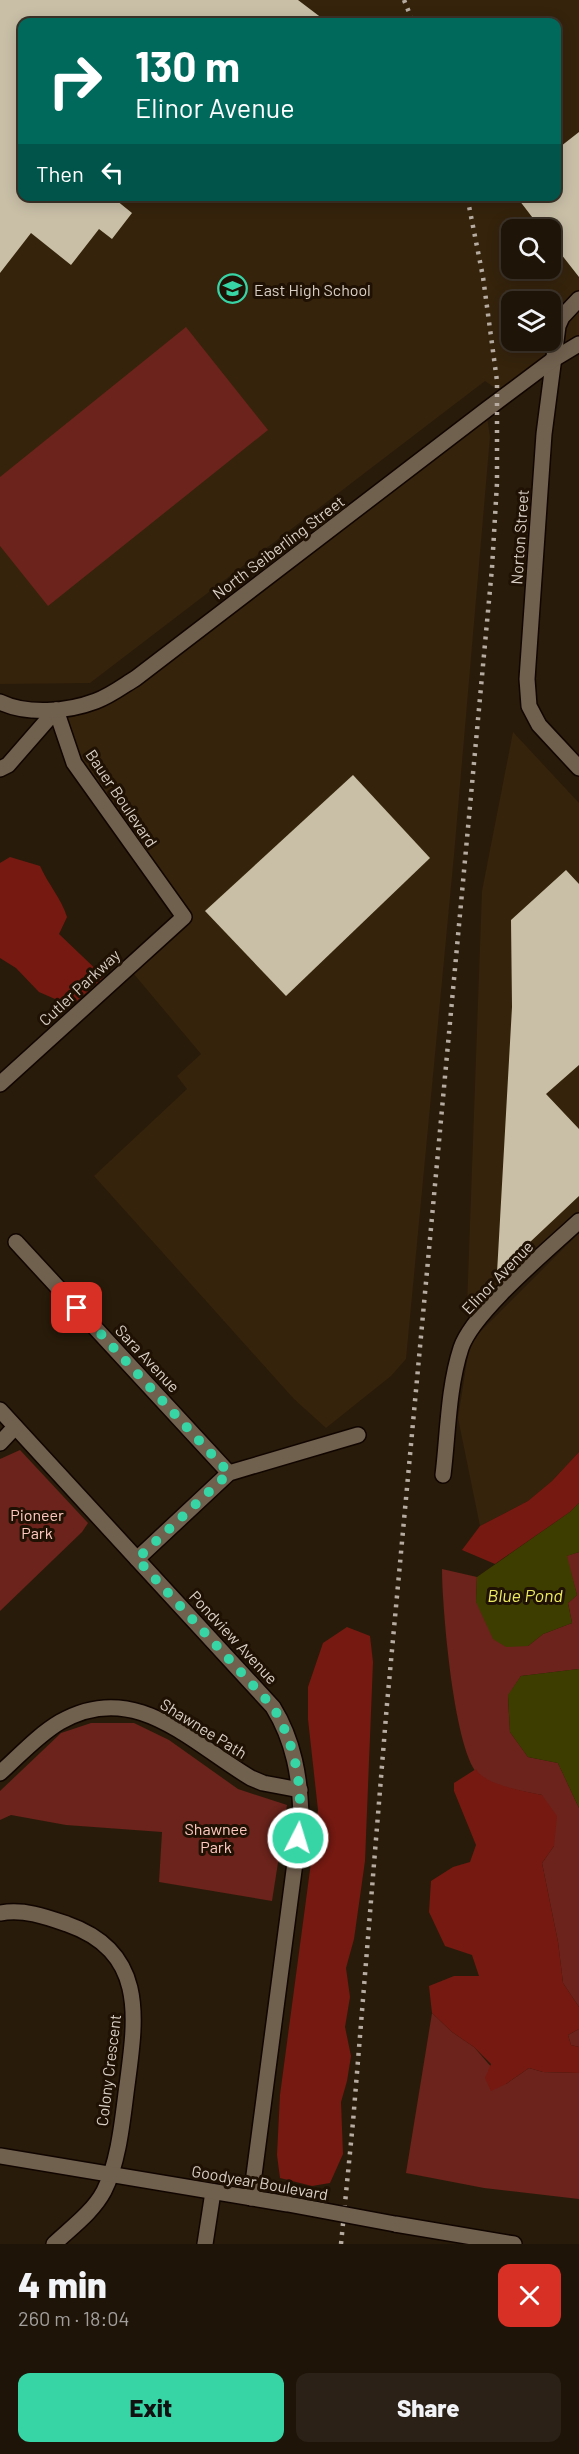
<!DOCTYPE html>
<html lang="en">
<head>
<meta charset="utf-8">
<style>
  :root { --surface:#1e1408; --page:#2b2116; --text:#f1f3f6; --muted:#a19e9c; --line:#3c3329; --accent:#37d4a6 }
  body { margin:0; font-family:Barlow,sans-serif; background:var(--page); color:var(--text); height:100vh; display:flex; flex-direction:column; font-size:22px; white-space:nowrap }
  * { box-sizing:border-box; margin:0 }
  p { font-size:20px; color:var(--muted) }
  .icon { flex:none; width:33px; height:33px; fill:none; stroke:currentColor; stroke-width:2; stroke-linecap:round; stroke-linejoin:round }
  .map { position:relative; height:2244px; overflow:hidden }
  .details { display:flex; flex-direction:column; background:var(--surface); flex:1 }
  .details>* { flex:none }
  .banner { position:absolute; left:18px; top:18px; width:543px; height:183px; border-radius:12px; box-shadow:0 3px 15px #0003,0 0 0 2px var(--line); background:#00695c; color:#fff; overflow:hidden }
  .fabs { position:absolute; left:501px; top:219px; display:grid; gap:12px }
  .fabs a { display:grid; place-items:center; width:60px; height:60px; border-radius:12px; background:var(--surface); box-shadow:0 3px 15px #0003,0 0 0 2px var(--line); font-size:30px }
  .pin { position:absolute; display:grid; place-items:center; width:51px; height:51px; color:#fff; margin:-26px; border-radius:12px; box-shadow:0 3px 9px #0006 }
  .me { position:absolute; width:66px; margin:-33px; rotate:5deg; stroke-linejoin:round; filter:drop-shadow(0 0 4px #0008) }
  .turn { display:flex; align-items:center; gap:21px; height:126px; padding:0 18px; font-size:27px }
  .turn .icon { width:78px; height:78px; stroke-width:2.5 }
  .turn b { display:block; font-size:42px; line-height:51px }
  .then { display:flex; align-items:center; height:57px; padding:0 18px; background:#0003; gap:12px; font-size:22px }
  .round { display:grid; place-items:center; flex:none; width:63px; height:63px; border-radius:12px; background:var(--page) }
  .overview { display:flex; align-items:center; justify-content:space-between; height:102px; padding:0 18px }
  h1 { font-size:36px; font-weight:800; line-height:45px }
  .button { display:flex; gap:12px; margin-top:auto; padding:12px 18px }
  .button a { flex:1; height:69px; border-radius:12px; background:var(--accent); color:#111; font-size:24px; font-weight:800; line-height:69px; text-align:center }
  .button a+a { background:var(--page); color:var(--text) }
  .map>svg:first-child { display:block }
</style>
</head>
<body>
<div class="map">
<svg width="579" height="2244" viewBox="0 0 579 2244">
  <rect width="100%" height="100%" fill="#281b0a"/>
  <g fill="#35230c" fill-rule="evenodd">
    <path d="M 0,0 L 579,0 L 579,293 L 551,332 L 550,302 L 512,302 L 512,340 L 550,341 L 549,357 L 501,392 L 485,381 L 90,683 L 0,684 ZM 22,22 L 556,22 L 556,196 L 22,196 ZM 512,230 L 550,230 L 550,268 L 512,268 Z"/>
    <polygon points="579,305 579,341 559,350 562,329"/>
    <polygon points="486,410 490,437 454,855 406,1359 391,1376 326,1428 294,1399 94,1176 187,1089 177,1076 201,1054 128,967 184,917 74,763 56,710 96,701"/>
    <polygon points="513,732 579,803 579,1222 476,1322 467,1307 482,891"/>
    <polygon points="579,1233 579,1452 552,1481 528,1501 480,1526 458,1418 470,1342"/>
  </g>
  <g fill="#6b231b">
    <polygon points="186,327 268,430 48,606 0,546 0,477"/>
    <polygon points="20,1450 88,1523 82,1532 0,1611 0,1459"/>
    <path d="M 579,1552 L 579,1669 L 521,1676 L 508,1696 L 510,1732 L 528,1757 L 558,1763 L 579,1808 L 579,2007 L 563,1983 L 558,1942 L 542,1863 L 554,1846 L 542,1795 C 523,1791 496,1788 480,1776 C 454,1757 442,1605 442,1569 L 477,1577 L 476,1602 L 528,1646 L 543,1634 L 572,1623 L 568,1603 L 577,1595 L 566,1556 Z"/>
    <polygon points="91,1723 134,1723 169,1740 238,1789 287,1805 272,1901 159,1882 162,1832 66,1825 11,1815 0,1820 0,1791 61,1733"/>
    <polygon points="432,2013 452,2032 474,2047 506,2084 529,2068 543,2072 579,2073 579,2199 484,2188 406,2173"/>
    <polygon points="579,2029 579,2047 571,2045 568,2035"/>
  </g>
  <g fill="#761911">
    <path d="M 10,857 L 40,866 C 48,884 61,898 67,917 L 59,934 L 104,977 L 71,1006 L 39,992 L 16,968 L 0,958 L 0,863 Z"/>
    <polygon points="579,1452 579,1503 570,1512 495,1564 462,1550 480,1526 528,1501 552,1481"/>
    <polygon points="347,1627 370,1636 373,1662 365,1861 354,1939 346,1968 350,1997 345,2027 351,2056 347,2081 341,2102 343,2154 330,2183 312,2186 280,2178 277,2155 280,2095 318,1810 308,1719 308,1687 323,1643"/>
    <path d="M 476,1769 C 484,1785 525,1791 542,1795 L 557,1816 L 554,1846 L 542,1863 L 558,1942 L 563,1983 L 579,2007 L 579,2029 L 568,2035 L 571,2045 L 579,2047 L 579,2073 L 543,2072 L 529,2068 L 506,2084 L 491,2091 L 485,2078 L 491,2064 L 474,2047 L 452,2032 L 432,2013 L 429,1986 L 454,1976 L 479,1976 L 472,1955 L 445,1946 L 429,1912 L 431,1881 L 453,1867 L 470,1862 L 476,1845 L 454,1791 L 454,1783 Z"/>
  </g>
  <g fill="#3e3d00">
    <polygon points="579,1503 579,1552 567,1556 577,1595 568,1603 572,1623 543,1634 528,1646 506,1647 493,1639 476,1602 477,1577 570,1512"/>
    <polygon points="579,1669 579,1808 558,1763 528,1757 510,1732 508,1695 521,1676"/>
  </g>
  <g fill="#c9bfa7">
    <polygon points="0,0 298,0 327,22 22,22 22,196 111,196 132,213 112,239 99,229 71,265 31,233 0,273"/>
    <polygon points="579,132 579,277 550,240 550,230 542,230 516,196 556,196 556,150"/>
    <polygon points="353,775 430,858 286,996 205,911"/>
    <polygon points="566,870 579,884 579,1065 546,1094 579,1129 579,1196 497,1273 512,1007 511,920"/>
  </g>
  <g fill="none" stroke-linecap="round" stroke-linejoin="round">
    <defs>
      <g id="minor">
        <polyline points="579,299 562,317 558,326 544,434 527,679 529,706 539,725 579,768"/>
        <polyline points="0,769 8,765 56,710"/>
        <polyline points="0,1084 184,917 74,763 56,710"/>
        <polyline points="16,1242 229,1473"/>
        <path d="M 0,1410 L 273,1707 C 294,1741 300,1778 301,1817 L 251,2198"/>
        <polyline points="0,1443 15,1427"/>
        <path d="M 443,1475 C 448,1434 448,1388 461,1348 C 473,1312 549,1249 579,1221"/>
        <polyline points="137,1559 229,1473 358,1435"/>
        <path d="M 0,1773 C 19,1756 38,1735 60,1722 C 135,1679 190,1742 251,1778 L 263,1783 L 300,1790"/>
        <path d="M 0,1913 C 24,1909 44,1916 67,1924 C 150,1953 135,2023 126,2093 C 122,2125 118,2163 104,2191 C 93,2212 71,2228 54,2244"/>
        <polyline points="205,2244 213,2192"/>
      </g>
      <g id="tertiary">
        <path d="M 0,702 C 27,715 67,712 96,701 C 110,696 123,686 136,678 L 486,410 L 554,359 L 579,344"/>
        <polyline points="0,2156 288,2204"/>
        <polyline points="395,2224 514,2244"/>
      </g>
    </defs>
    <use href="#minor" stroke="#110500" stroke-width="18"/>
    <use href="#tertiary" stroke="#110500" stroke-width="18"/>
    <use href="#minor" stroke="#70604e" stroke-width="15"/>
    <use href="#tertiary" stroke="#70604e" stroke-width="15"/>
    <g stroke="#b7aca1" stroke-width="4.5" stroke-dasharray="3 6" stroke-linecap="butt">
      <polyline points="404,0 413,22"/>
      <polyline points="341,2244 353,2122 387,1704 492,568 497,483 497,381 483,277 467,196"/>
    </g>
    <defs>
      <polyline id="tertiary-bridge" points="288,2204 395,2224"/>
    </defs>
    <use href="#tertiary-bridge" stroke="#110500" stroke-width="18" stroke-linecap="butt"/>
    <use href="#tertiary-bridge" stroke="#70604e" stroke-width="15"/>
  </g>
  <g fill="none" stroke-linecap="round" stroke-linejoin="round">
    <path stroke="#37d4a6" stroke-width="10" stroke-dasharray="0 18" d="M 77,1308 L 229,1473 L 137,1559 L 273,1707 C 297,1747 304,1792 298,1838"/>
  </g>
  <defs>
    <symbol id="school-ring" viewBox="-11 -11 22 22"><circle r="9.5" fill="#1f1103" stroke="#37d4a6" stroke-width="1.5"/><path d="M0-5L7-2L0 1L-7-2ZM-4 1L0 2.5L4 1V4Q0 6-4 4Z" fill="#37d4a6"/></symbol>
  </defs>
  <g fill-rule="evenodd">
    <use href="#school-ring" x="216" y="272" width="33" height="33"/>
  </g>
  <g text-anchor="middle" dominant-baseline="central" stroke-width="6" stroke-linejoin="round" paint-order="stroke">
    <g font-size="16" fill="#dad0c6" stroke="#1f1103" text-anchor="start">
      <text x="254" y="289">East High School</text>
    </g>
    <g font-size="16" fill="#dad0c6" stroke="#1f1103">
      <text transform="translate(519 537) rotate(-86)">Norton Street</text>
      <text transform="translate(278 547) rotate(-37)">North Seiberling Street</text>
      <text transform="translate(122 798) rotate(56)">Bauer Boulevard</text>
      <text transform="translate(79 987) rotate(-43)">Cutler Parkway</text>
      <text transform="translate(497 1277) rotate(-46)">Elinor Avenue</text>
      <text transform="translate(148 1358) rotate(47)">Sara Avenue</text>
      <text transform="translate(234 1637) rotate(47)">Pondview Avenue</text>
      <text transform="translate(204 1728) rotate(32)">Shawnee Path</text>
      <text transform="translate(108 2070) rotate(-83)">Colony Crescent</text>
      <text transform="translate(260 2182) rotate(10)">Goodyear Boulevard</text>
    </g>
    <g font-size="16" fill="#ffc9c0" stroke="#1f1103">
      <text x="37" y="1514">Pioneer<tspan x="37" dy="18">Park</tspan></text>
      <text x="216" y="1828">Shawnee<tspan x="216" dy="18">Park</tspan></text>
    </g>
    <g font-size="18" font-style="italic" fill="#eceb61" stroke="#1f1103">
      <text x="525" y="1595">Blue Pond</text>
    </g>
  </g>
</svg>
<div class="fabs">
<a><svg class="icon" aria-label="search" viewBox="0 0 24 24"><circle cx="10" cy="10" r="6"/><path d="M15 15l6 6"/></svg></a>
<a><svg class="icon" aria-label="layers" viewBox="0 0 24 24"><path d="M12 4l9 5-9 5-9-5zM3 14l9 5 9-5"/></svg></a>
</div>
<div class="pin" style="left:77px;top:1308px;background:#d93025"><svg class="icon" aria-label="arrive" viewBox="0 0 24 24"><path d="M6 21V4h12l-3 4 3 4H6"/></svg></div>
<svg class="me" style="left:298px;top:1838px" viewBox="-20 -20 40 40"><circle r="17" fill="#37d4a6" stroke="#fff" stroke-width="3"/><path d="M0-11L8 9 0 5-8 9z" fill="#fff"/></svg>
<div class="banner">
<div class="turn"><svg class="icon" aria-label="right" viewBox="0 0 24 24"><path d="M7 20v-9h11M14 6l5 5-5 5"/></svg><div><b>130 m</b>Elinor Avenue</div></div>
<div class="then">Then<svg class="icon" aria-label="left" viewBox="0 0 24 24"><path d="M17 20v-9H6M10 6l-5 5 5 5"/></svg></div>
</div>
</div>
<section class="details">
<div class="overview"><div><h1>4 min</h1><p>260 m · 18:04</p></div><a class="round" style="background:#d93025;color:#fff"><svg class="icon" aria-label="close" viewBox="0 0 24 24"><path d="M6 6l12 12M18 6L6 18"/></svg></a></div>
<div class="button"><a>Exit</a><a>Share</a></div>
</section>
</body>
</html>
